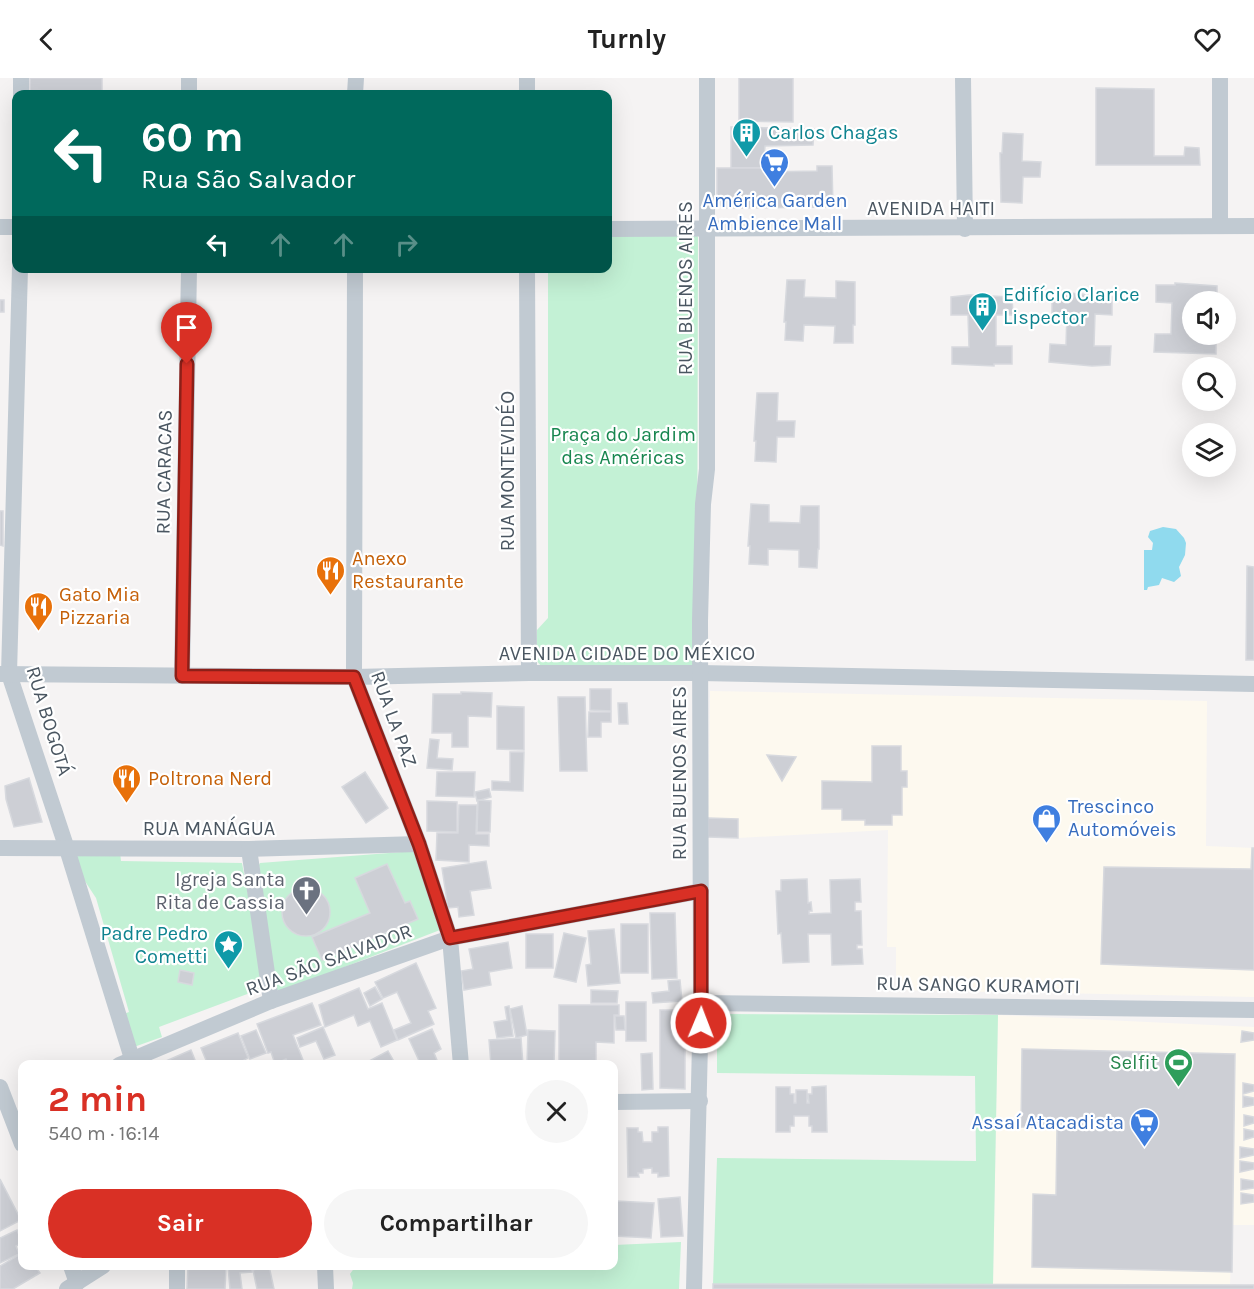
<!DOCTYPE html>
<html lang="pt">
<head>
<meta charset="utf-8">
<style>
  :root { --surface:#fff; --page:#f6f6f6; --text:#222; --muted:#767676; --accent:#d93025 }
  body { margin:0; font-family:Karla,sans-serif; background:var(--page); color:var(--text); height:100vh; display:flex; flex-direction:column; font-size:22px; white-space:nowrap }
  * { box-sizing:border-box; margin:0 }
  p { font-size:20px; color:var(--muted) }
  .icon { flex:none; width:33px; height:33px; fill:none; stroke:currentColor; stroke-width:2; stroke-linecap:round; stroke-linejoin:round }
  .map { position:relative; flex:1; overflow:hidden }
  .side { position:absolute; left:18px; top:982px; width:600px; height:210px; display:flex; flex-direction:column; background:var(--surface); border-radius:12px; box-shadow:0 6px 24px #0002 }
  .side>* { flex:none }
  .hud { position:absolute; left:12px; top:12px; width:600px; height:183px; border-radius:12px; box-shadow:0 6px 24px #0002; background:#00695c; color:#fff; overflow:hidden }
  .tools { position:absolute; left:1182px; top:213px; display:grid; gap:12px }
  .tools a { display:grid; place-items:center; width:54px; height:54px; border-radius:50%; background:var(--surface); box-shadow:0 6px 24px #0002; font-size:30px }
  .pin { position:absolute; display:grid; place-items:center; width:51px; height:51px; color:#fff; margin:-62px -26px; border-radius:50% 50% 50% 0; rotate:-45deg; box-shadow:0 0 6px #0007 }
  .pin .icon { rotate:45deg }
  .me { position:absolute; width:66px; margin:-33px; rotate:1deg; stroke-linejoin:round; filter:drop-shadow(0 0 4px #0008) }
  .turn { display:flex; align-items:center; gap:21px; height:126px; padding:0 30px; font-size:27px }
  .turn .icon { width:78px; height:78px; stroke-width:2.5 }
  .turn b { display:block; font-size:42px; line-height:51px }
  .lanes { display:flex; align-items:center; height:57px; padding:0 30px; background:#0003; justify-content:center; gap:30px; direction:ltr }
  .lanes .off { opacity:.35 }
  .round { display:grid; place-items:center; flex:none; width:63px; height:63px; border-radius:32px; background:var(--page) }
  .head { display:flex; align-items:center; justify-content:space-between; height:102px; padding:0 30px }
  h1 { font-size:36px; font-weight:700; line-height:45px; color:var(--accent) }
  .action { display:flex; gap:12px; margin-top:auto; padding:12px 30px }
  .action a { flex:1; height:69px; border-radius:36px; background:var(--accent); color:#fff; font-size:24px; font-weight:700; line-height:69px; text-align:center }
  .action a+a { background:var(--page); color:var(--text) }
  header { display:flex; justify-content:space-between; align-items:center; height:78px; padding:0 30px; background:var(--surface); font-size:27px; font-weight:700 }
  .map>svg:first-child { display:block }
</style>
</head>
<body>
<header><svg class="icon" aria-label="back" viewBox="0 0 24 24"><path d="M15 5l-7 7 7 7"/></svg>Turnly<svg class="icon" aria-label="heart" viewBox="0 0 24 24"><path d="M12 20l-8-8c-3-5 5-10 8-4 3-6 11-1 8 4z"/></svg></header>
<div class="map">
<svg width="1254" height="1211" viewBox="0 0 1254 1211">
  <rect width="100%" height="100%" fill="#f5f3f3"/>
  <g fill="#fdf9ef">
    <polygon points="710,613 1207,623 1206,768 1254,770 1254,919 896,912 896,869 887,869 888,752 738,760 708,759"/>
    <polygon points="998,937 1254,949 1254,1147 1232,1147 1230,1207 993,1207"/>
  </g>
  <g fill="#c3f1d5">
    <polygon points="608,156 697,158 698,159 697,581 692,588 541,588 536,582 537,552 548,540 548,195 542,191 608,190"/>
    <polygon points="415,773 440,852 283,913 276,912 259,787 260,785"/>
    <polygon points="120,774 121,783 242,785 265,907 263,910 159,949 162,959 131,970 121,937 129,934 96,820 75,788 78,775"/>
    <polygon points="720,936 998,937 993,1207 713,1206 717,1080 976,1083 975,998 717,995 717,962 720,955"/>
    <polygon points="681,1164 679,1211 352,1211 353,1205 350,1196 355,1189 614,1188 614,1167"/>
  </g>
  <polygon fill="#90daee" points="1163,449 1176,451 1184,460 1186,465 1185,477 1179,489 1181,498 1174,504 1162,500 1159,507 1148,509 1147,512 1144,512 1144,472 1152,472 1153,465 1148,459 1150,453"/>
  <g fill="#cdcfd5" stroke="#d7d9de" stroke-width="1.5">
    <rect x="30" y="0" width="72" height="16"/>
    <polygon points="739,0 793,0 793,44 739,43"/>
    <polygon points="1096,10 1154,11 1154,78 1184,78 1185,69 1199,70 1200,87 1096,87"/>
    <polygon points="731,49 814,51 813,67 765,68 763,90 731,90"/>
    <polygon points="1003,55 1023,56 1022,83 1041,84 1040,99 1023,99 1022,125 1001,124 1000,75 1002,75"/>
    <polygon points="817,88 832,88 833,129 723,130 717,124 717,90 763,90 763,94 817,93"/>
    <polygon points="787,202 805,202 804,219 836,220 836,203 855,204 855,247 853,247 853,265 834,265 835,248 804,247 803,263 785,262 786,244 784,244"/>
    <polygon points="1175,205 1217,208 1217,224 1192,224 1192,256 1216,257 1216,276 1154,274 1155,256 1171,256 1172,225 1156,224 1156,207 1175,207"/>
    <polygon points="1070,215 1112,219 1112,237 1095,236 1094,268 1111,268 1110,287 1092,288 1049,284 1050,266 1066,267 1067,235 1052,235 1052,217 1070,217"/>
    <polygon points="969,217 1012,219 1013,237 996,237 996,268 1012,268 1012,286 994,286 994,288 952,286 952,269 969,269 968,237 951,237 951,219"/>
    <rect x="0" y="222" width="4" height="12"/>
    <polygon points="757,315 778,315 777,343 795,343 794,359 777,359 776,384 755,383 756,363 754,363"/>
    <polygon points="751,426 769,427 769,444 800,445 801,428 819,428 819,471 818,471 817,490 799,489 799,472 768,471 768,487 749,486 750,468 748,468"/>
    <polygon points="0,433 3,433 3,468 0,467"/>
    <polygon points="1247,488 1254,489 1254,582 1246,582"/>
    <polygon points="590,611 611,611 611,633 590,632"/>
    <polygon points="461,614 492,615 491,639 468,638 468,669 452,669 452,655 432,655 433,616 461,616"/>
    <polygon points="558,619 585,619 587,693 560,693"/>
    <polygon points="618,625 627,625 628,646 619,646"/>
    <polygon points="497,628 524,629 524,672 497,671"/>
    <polygon points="589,634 611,634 611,644 601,644 601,659 588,659"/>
    <polygon points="430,661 439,662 437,680 453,681 452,692 427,690"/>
    <polygon points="872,668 901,668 901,693 907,693 907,709 902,709 902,737 892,737 892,747 865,747 865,742 842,742 842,731 822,731 822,703 872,704"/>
    <polygon points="510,674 524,674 523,713 492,712 492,703 510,704"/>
    <polygon points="767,677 796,679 782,703"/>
    <polygon points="365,694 388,730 366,745 342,709"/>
    <polygon points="437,694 475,694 474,719 436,718"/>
    <polygon points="29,700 42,744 14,749 6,721 5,708"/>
    <polygon points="489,711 491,719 477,723 475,714"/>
    <polygon points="478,722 491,723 490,754 477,754"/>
    <polygon points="427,723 457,724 457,754 427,753"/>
    <polygon points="459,727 477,727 476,756 489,756 489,768 469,767 469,784 436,782 437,755 458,755"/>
    <polygon points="708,740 738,741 738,760 708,759"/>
    <polygon points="1252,770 1254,770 1254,892 1101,886 1104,789 1251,791"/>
    <polygon points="486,783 491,810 470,813 474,837 459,839 458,829 448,830 442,790"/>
    <polygon points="387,786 405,825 410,823 418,841 322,882 312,859 370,835 355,800"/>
    <polygon points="807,801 808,825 811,824 812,833 809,833 809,836 831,835 830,802 860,801 861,824 855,824 855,833 861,833 862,867 857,867 857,871 862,871 863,886 832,887 831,856 808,856 809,884 783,885 781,855 778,856 776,813 781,813 781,802"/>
    <circle cx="306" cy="834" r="24"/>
    <polygon points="650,835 675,835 677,900 652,901"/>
    <rect x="621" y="846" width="27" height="49"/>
    <polygon points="614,851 620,905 588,908 586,887 591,886 588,853"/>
    <polygon points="564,855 586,860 576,904 554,899"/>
    <rect x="526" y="856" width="27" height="34"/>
    <polygon points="508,864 512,890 489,894 491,907 464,912 461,893 473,891 469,871"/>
    <polygon points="416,885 436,930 428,933 434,946 398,962 394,952 411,945 397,914 383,920 375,904"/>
    <polygon points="180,892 194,895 192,907 178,904"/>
    <polygon points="680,902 682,923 653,925 652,915 669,913 668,903"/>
    <polygon points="375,909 382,921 370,928 364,915"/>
    <polygon points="359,910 368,931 382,925 397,962 381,969 370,943 358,948 354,937 325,949 319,927"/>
    <polygon points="591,912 618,913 617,925 591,925"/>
    <rect x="626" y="924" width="20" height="39"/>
    <polygon points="312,925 321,947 293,957 305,987 289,987 286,981 275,986 271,974 268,975 257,946"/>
    <polygon points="559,927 619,927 619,937 614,937 614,965 596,964 596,987 559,987"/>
    <polygon points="509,928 513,958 497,960 494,944 507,942 505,929"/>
    <polygon points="522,928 527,957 516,960 510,931"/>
    <polygon points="660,932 685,932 685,1011 660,1010"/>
    <polygon points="615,938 624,938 625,952 616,952"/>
    <polygon points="323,949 335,977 324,981 316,963 300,969 297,960"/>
    <polygon points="432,951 441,971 434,975 439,987 421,987 409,961"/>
    <polygon points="256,952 266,975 250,981 241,958"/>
    <polygon points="528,952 555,953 554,987 527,987"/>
    <polygon points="1242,953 1254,955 1254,962 1241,964"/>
    <polygon points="238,955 248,980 235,987 208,987 201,970"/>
    <polygon points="521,960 523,987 491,987 489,962"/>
    <polygon points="1022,971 1235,976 1232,1194 1032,1189 1033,1116 1056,1117 1057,1050 1021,1049"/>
    <polygon points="191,972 197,987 157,987"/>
    <polygon points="388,973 396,987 371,987 369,983"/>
    <polygon points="652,975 653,1011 642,1012 641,976"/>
    <polygon points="1243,1005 1254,1007 1254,1013 1243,1016"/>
    <polygon points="826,1008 827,1054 812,1054 812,1048 809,1048 809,1038 794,1038 794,1048 790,1048 790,1054 776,1054 776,1009 790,1009 790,1016 794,1016 794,1025 796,1025 796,1012 807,1012 807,1025 809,1025 808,1016 812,1016 812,1009"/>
    <polygon points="1243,1018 1254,1020 1254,1027 1243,1029"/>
    <polygon points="1244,1037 1254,1039 1254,1045 1244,1048"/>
    <polygon points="658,1049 668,1049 669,1098 658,1099 658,1095 652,1095 652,1090 643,1091 643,1095 638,1095 639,1099 628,1099 627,1050 638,1050 638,1054 642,1054 643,1064 652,1064 652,1054 658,1054"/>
    <polygon points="1244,1051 1254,1053 1254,1059 1244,1062"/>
    <polygon points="1240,1069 1254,1071 1254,1077 1240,1080"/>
    <polygon points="1240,1083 1254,1085 1254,1091 1240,1094"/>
    <polygon points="0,1101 21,1142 0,1153"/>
    <polygon points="1241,1101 1254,1103 1254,1110 1241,1112"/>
    <polygon points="1241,1115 1254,1117 1254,1124 1241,1126"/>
    <polygon points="680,1119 683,1158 661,1159 658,1121"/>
    <polygon points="616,1123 654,1125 651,1160 614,1158"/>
    <polygon points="17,1152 22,1165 16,1168 19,1176 0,1185 0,1160"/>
    <polygon points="22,1175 22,1188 35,1188 40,1195 13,1211 0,1211 0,1188"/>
    <polygon points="188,1188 226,1189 225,1211 187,1211"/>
    <polygon points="228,1188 252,1188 252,1194 240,1195 242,1211 230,1211"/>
    <polygon points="269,1188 274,1211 257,1211 253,1192"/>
    <polygon points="713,1206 1254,1207 1254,1211 713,1211"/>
  </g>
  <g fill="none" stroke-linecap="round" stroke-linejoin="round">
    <g stroke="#c1cad2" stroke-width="16">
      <polyline points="21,0 21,16"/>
      <polyline points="189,0 189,16"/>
      <polyline points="963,0 965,151"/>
      <polyline points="1220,0 1220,148"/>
      <polyline points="355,16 356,0"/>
      <polyline points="527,16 527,0"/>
      <polyline points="0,149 16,149"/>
      <polyline points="608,151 1254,148"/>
      <polyline points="20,190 9,596 67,771 134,987"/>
      <polyline points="355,190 354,599 419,766 450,860 461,987"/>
      <polyline points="527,190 529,595"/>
      <polyline points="0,596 354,599 529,595 700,595 1254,606"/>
      <polyline points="182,598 189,190"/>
      <polyline points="0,770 249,771 419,766"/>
      <polyline points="249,771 271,923"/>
      <polyline points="701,925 1254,932"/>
      <polyline points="119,987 271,923 450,860 701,813"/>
      <polyline points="0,1009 22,1066"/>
      <polyline points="614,1024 700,1023"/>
      <polyline points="71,1188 77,1205"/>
      <polyline points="325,1188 326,1211"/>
      <polyline points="67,1211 103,1188"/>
      <polyline points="177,1211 177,1188"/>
      <polyline points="694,1211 701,925 700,543 703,426 707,391 707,0"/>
    </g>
  </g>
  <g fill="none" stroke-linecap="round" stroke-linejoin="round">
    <defs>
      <polyline id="route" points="187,286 182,598 354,599 419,766 450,860 701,813 701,945"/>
    </defs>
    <use href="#route" stroke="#8d1f18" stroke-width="15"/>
    <use href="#route" stroke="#d93025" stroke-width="10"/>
  </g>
  <defs>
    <symbol id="building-pin" viewBox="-11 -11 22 30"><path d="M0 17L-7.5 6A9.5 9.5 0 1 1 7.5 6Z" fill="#0f9aa8" stroke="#fff"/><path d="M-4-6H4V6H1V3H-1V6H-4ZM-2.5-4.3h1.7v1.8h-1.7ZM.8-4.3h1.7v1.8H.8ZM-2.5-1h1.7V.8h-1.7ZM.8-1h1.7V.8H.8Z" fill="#fff"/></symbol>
    <symbol id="supermarket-pin" viewBox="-11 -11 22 30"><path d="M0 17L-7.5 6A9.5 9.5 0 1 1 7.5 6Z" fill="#3f7fe0" stroke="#fff"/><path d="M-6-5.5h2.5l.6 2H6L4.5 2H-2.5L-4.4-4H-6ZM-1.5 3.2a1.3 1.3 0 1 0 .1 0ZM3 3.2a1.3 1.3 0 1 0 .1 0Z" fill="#fff"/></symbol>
    <symbol id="restaurant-pin" viewBox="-11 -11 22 30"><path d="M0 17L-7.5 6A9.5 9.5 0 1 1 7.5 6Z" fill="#e8710a" stroke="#fff"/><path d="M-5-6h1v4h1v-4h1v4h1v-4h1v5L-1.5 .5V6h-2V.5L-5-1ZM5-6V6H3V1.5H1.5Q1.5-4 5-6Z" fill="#fff"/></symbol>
    <symbol id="shop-pin" viewBox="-11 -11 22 30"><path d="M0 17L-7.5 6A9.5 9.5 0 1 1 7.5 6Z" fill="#3f7fe0" stroke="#fff"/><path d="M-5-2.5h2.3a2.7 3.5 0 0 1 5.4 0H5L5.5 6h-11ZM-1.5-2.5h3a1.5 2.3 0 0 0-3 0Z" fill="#fff"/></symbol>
    <symbol id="church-pin" viewBox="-11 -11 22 30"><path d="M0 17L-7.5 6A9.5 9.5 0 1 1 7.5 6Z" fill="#6b7280" stroke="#fff"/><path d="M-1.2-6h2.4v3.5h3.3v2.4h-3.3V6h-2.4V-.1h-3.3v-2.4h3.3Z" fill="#fff"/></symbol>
    <symbol id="sight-pin" viewBox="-11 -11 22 30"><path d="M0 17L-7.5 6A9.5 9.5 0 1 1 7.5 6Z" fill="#0f9aa8" stroke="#fff"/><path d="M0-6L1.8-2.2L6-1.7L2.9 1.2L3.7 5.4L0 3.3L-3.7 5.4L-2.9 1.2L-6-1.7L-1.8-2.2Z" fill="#fff"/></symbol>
    <symbol id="stadium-pin" viewBox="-11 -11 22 30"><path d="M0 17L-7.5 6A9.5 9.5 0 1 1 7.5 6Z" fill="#2e9e5b" stroke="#fff"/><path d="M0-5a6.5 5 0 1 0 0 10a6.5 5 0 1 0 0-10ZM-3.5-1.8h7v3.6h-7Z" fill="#fff"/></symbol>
  </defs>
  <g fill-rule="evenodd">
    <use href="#building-pin" x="730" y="38" width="33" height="45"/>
    <use href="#supermarket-pin" x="758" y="68" width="33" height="45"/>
    <use href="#building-pin" x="966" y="212" width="33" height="45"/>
    <use href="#restaurant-pin" x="314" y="476" width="33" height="45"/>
    <use href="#restaurant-pin" x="22" y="512" width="33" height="45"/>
    <use href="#restaurant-pin" x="110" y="684" width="33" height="45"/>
    <use href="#shop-pin" x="1030" y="724" width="33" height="45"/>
    <use href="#church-pin" x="290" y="796" width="33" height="45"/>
    <use href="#sight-pin" x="212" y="850" width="33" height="45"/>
    <use href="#stadium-pin" x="1162" y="968" width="33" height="45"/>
    <use href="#supermarket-pin" x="1128" y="1028" width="33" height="45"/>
  </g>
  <g text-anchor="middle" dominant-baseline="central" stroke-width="4.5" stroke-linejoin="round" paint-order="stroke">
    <g font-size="20" fill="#0d838f" stroke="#fff" text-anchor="start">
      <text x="768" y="54">Carlos Chagas</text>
      <text x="1003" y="216">Edifício Clarice<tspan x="1003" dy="23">Lispector</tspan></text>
      <text x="208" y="855" text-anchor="end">Padre Pedro<tspan x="208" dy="23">Cometti</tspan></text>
    </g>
    <g font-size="20" fill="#366cbe" stroke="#fff">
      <text x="775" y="122">América Garden<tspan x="775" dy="23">Ambience Mall</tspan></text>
      <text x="1068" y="728" text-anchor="start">Trescinco<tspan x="1068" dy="23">Automóveis</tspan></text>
      <text x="1124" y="1044" text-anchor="end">Assaí Atacadista</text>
    </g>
    <g font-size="20" fill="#4a5661" stroke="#fff">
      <text x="931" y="130">AVENIDA HAITI</text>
      <text transform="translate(685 210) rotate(-90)">RUA BUENOS AIRES</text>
      <text transform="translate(507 393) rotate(-90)">RUA MONTEVIDÉO</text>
      <text transform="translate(164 394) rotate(-89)">RUA CARACAS</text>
      <text x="627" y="575">AVENIDA CIDADE DO MÉXICO</text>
      <text transform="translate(394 641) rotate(70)">RUA LA PAZ</text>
      <text transform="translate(49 643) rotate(73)">RUA BOGOTÁ</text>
      <text transform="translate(679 695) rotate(-90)">RUA BUENOS AIRES</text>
      <text x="209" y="750">RUA MANÁGUA</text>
      <text transform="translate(329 882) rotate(-20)">RUA SÃO SALVADOR</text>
      <text transform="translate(978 907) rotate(1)">RUA SANGO KURAMOTI</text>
    </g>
    <g font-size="20" fill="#17864f" stroke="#fff">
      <text x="623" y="356">Praça do Jardim<tspan x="623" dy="23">das Américas</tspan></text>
    </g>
    <g font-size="20" fill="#c56008" stroke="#fff" text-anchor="start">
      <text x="352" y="480">Anexo<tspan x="352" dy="23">Restaurante</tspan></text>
      <text x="59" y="516">Gato Mia<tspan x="59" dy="23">Pizzaria</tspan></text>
      <text x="148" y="700">Poltrona Nerd</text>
    </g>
    <g font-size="20" fill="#5b616d" stroke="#fff" text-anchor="end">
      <text x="285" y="801">Igreja Santa<tspan x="285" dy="23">Rita de Cassia</tspan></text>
    </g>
    <g font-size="20" fill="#27864d" stroke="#fff" text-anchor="end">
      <text x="1158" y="984">Selfit</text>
    </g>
  </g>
</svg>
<div class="tools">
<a><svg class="icon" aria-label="sound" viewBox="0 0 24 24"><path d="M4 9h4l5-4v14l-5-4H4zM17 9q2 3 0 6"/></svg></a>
<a><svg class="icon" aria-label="search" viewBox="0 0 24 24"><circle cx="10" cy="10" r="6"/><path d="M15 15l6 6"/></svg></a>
<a><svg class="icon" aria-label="layers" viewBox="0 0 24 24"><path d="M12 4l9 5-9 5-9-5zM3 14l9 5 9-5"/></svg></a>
</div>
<div class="pin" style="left:187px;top:286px;background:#d93025"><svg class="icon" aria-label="arrive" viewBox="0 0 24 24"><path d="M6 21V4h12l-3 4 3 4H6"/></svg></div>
<svg class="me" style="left:701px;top:945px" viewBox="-20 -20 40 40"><circle r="17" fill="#d93025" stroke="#fff" stroke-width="3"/><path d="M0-11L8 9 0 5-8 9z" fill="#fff"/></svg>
<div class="hud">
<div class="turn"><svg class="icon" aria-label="left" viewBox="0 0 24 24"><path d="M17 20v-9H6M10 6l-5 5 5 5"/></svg><div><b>60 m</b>Rua São Salvador</div></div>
<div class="lanes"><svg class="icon" aria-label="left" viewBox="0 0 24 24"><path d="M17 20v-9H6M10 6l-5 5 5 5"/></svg><svg class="icon off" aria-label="ahead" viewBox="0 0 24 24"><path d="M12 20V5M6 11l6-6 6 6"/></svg><svg class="icon off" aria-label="ahead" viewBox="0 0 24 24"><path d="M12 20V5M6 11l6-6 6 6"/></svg><svg class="icon off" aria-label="right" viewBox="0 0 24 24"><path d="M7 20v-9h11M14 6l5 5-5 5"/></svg></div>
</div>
<section class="side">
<div class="head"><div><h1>2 min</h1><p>540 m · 16:14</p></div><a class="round"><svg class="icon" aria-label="close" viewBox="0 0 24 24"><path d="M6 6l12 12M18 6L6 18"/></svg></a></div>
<div class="action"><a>Sair</a><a>Compartilhar</a></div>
</section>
</div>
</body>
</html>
